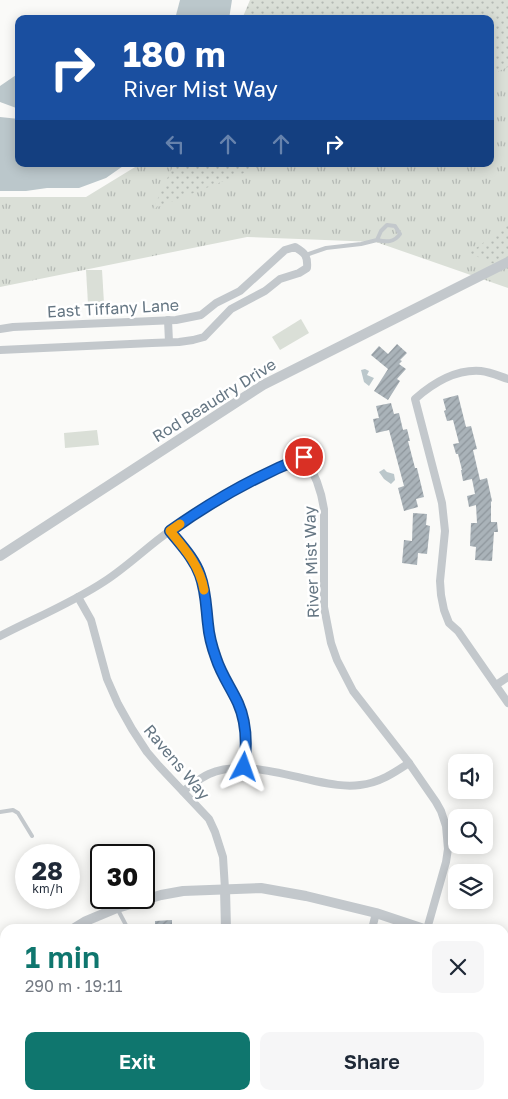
<!DOCTYPE html>
<html lang="en">
<head>
<meta charset="utf-8">
<style>
  :root { --surface:#fff; --page:#f6f6f7; --text:#1f2937; --muted:#747a83; --accent:#0f766e }
  body { margin:0; font-family:"Golos Text",sans-serif; background:var(--page); color:var(--text); height:100vh; display:flex; flex-direction:column; font-size:19px; white-space:nowrap }
  * { box-sizing:border-box; margin:0 }
  p { font-size:16px; color:var(--muted) }
  .icon { flex:none; width:28px; height:28px; fill:none; stroke:currentColor; stroke-width:2; stroke-linecap:round; stroke-linejoin:round }
  .map { position:relative; flex:1; overflow:hidden }
  .panel { position:absolute; left:0px; top:924px; width:509px; height:176px; display:flex; flex-direction:column; background:var(--surface); border-radius:15px 15px 0 0; box-shadow:0 2px 12px #0003 }
  .panel>* { flex:none }
  .guide { position:absolute; left:15px; top:15px; width:479px; height:152px; border-radius:10px; box-shadow:0 2px 12px #0003; background:#1a4fa0; color:#fff; overflow:hidden }
  .buttons { position:absolute; left:448px; top:754px; display:grid; gap:10px }
  .buttons a { display:grid; place-items:center; width:45px; height:45px; border-radius:10px; background:var(--surface); box-shadow:0 2px 12px #0003; font-size:25px }
  .speed { position:absolute; left:15px; top:844px; display:flex; gap:10px; font-size:25px; font-weight:700; text-align:center }
  .speed>* { display:grid; place-content:center; width:65px; height:65px; border-radius:50%; background:var(--surface); box-shadow:0 2px 12px #0003; line-height:1 }
  .speed small { font-size:12px; font-weight:400 }
  .speed .limit { border:2px solid #111; border-radius:8px; background:#fff; color:#111 }
  .pin { position:absolute; display:grid; place-items:center; width:42px; height:42px; color:#fff; margin:-21px; border:2px solid #fff; border-radius:50%; box-shadow:0 1px 5px #0007 }
  .me { position:absolute; width:55px; margin:-28px; rotate:4deg; stroke-linejoin:round; filter:drop-shadow(0 0 4px #0008) }
  .turn { display:flex; align-items:center; gap:18px; height:105px; padding:0 25px; font-size:22px }
  .turn .icon { width:65px; height:65px; stroke-width:2.5 }
  .turn b { display:block; font-size:35px; line-height:42px }
  .lanes { display:flex; align-items:center; height:48px; padding:0 25px; background:#0003; justify-content:center; gap:25px; direction:ltr }
  .lanes .off { opacity:.35 }
  .round { display:grid; place-items:center; flex:none; width:52px; height:52px; border-radius:10px; background:var(--page) }
  .summary { display:flex; align-items:center; justify-content:space-between; height:85px; padding:0 25px }
  h1 { font-size:30px; font-weight:600; line-height:38px; color:var(--accent) }
  .primary-button { display:flex; gap:10px; margin-top:auto; padding:10px 25px }
  .primary-button a { flex:1; height:58px; border-radius:10px; background:var(--accent); color:#fff; font-size:20px; font-weight:600; line-height:58px; text-align:center }
  .primary-button a+a { background:var(--page); color:var(--text) }
  .map>svg:first-child { display:block }
</style>
</head>
<body>
<div class="map">
<svg width="508" height="1099" viewBox="0 0 508 1099">
  <defs>
    <pattern id="grass-tufts" width="24" height="20" patternUnits="userSpaceOnUse" patternTransform="scale(1.25)"><rect width="24" height="20" fill="#dadfd7"/><path d="M3 7l-1-3M5 7V3M7 7l1-3M15 17l-1-3M17 17v-4M19 17l1-3" fill="none" stroke="#b4b9b4"/></pattern>
    <pattern id="park-dots" width="8" height="8" patternUnits="userSpaceOnUse" patternTransform="scale(1.25)"><rect width="8" height="8" fill="#dadfd7"/><path d="M2 2h.1M6 6h.1" fill="none" stroke="#b4b9b4" stroke-width="1.8" stroke-linecap="round"/></pattern>
    <pattern id="building-hatch" width="6" height="6" patternUnits="userSpaceOnUse" patternTransform="scale(1.25)"><rect width="6" height="6" fill="#aab3b9"/><path d="M-1 1l2-2M0 6l6-6M5 7l2-2" fill="none" stroke="#8e969c"/></pattern>
  </defs>
  <rect width="100%" height="100%" fill="#fafaf8"/>
  <polygon fill="url(#grass-tufts)" points="508,0 508,288 376,242 247,237 0,287 0,197 86,197 140,164 490,164 490,19"/>
  <g fill="url(#park-dots)">
    <polygon points="250,0 508,0 508,67 490,75 490,19 242,19"/>
    <polygon points="174,164 267,164 153,209"/>
    <polygon points="508,225 508,270 469,253"/>
  </g>
  <g fill="#dadfd7">
    <polygon points="86,270 102,270 104,303 88,304"/>
    <polygon points="301,319 309,333 280,350 272,337"/>
    <polygon points="97,430 99,445 65,448 64,433"/>
  </g>
  <g fill="#bbc7cb">
    <polygon points="180,0 232,0 229,19 175,19"/>
    <polygon points="19,73 19,109 0,102 0,86"/>
    <polygon points="0,117 19,119 19,164 126,164 106,178 79,188 47,188 26,191 0,191"/>
    <polygon points="365,369 369,371 367,375 374,378 369,386 364,382 361,370"/>
    <polygon points="384,469 387,472 394,474 395,480 391,484 384,479 379,472"/>
  </g>
  <g fill="url(#building-hatch)">
    <polygon points="397,344 407,353 400,360 402,361 399,364 406,369 397,379 400,381 388,400 374,391 388,369 371,355 379,346 388,354"/>
    <polygon points="458,395 466,427 471,426 477,449 473,450 480,480 487,478 492,501 491,502 491,522 497,522 498,532 494,532 492,561 475,560 476,547 470,546 471,523 477,523 476,505 469,507 467,496 475,494 472,479 463,481 461,470 462,470 458,454 456,454 453,444 459,443 453,420 447,421 444,411 446,410 443,399"/>
    <polygon points="391,403 394,414 399,413 403,430 407,429 410,441 408,441 415,468 417,468 424,497 416,499 418,507 404,511 398,488 404,486 389,430 376,433 373,419 379,418 376,406"/>
    <polygon points="413,513 427,514 426,525 430,526 427,554 418,553 417,565 402,563 404,540 412,541"/>
    <polygon points="172,920 172,929 155,929 155,921"/>
  </g>
  <g fill="none" stroke-linecap="round" stroke-linejoin="round">
    <g stroke="#c3c8cc" stroke-width="4">
      <path d="M 306,255 L 326,248 L 361,244 L 377,240 L 381,231 L 387,225 L 395,226 L 400,234 C 394,243 386,242 377,240"/>
      <polyline points="0,812 13,810 18,813 32,836"/>
      <polyline points="118,910 128,929"/>
      <polyline points="160,1095 160,1099"/>
    </g>
    <g stroke="#c3c8cc" stroke-width="8">
      <polyline points="168,320 169,342"/>
      <path d="M 0,329 L 13,327 L 176,320 L 201,315 L 216,303 L 240,291 L 285,250 L 295,247 C 305,253 308,256 307,268 L 299,273 L 280,279 L 265,291 L 231,309 L 204,337 L 193,340 L 179,342 L 152,343 L 0,350"/>
      <path d="M 508,379 C 499,376 490,372 481,371 C 456,369 433,383 415,399 L 442,503 L 445,531 L 440,581 L 441,595 L 444,610 L 449,623 L 458,631 L 508,703"/>
      <path d="M 170,531 C 184,548 198,564 204,586 C 207,599 206,612 208,624 C 209,636 212,647 216,658 C 222,674 231,688 238,703 C 247,723 247,746 245,767"/>
      <polyline points="78,597 91,620 107,679 118,704 132,729 147,752 159,766 209,819 215,832 223,857 225,889"/>
      <path d="M 0,636 C 35,618 72,603 105,581 C 128,566 148,546 171,530 C 212,500 257,476 304,457 C 315,473 321,489 324,509 L 324,607 L 331,643 L 337,660 L 353,691 L 409,763 L 436,802 L 441,811 L 446,826 L 448,849 L 446,862 L 427,929"/>
      <polyline points="496,685 508,677"/>
      <path d="M 183,791 C 192,785 200,778 209,774 C 240,760 282,774 315,781 C 330,784 345,787 360,785 C 379,783 394,773 409,763"/>
      <polyline points="372,929 376,913"/>
      <polyline points="504,1032 508,1038"/>
      <polyline points="98,1095 99,1099"/>
      <polyline points="407,1095 410,1099"/>
      <polyline points="1,1099 7,1095"/>
    </g>
    <g stroke="#c3c8cc" stroke-width="10">
      <polyline points="0,556 263,385 508,262"/>
      <polyline points="225,889 226,929"/>
      <polyline points="73,929 86,921 117,908 161,895 183,891 261,888 306,896 376,913 424,929"/>
      <polyline points="504,947 508,948"/>
      <polyline points="0,973 5,970"/>
      <polyline points="240,1095 242,1099"/>
    </g>
  </g>
  <g fill="none" stroke-linecap="round" stroke-linejoin="round">
    <defs>
      <path id="route" d="M 244,767 C 247,746 247,723 238,703 C 231,688 221,674 216,658 C 212,647 209,636 208,624 C 206,607 206,591 200,575 C 194,558 181,545 170,531 C 212,501 256,476 304,457"/>
    </defs>
    <use href="#route" stroke="#114b97" stroke-width="12"/>
    <use href="#route" stroke="#1a73e8" stroke-width="9"/>
    <path stroke="#f59e0b" stroke-width="9" d="M 180,524 L 170,531 C 185,549 200,566 204,590"/>
  </g>
  <g text-anchor="middle" dominant-baseline="central" stroke-width="5" stroke-linejoin="round" paint-order="stroke">
    <g font-size="16" fill="#657683" stroke="#fff">
      <text transform="translate(113 308) rotate(-3)">East Tiffany Lane</text>
      <text transform="translate(214 400) rotate(-32)">Rod Beaudry Drive</text>
      <text transform="translate(311 562) rotate(-92)">River Mist Way</text>
      <text transform="translate(177 762) rotate(50)">Ravens Way</text>
    </g>
  </g>
</svg>
<div class="buttons">
<a><svg class="icon" aria-label="sound" viewBox="0 0 24 24"><path d="M4 9h4l5-4v14l-5-4H4zM17 9q2 3 0 6"/></svg></a>
<a><svg class="icon" aria-label="search" viewBox="0 0 24 24"><circle cx="10" cy="10" r="6"/><path d="M15 15l6 6"/></svg></a>
<a><svg class="icon" aria-label="layers" viewBox="0 0 24 24"><path d="M12 4l9 5-9 5-9-5zM3 14l9 5 9-5"/></svg></a>
</div>
<div class="speed"><div>28<small>km/h</small></div><div class="limit">30</div></div>
<div class="pin" style="left:304px;top:457px;background:#d93025"><svg class="icon" aria-label="arrive" viewBox="0 0 24 24"><path d="M6 21V4h12l-3 4 3 4H6"/></svg></div>
<svg class="me" style="left:244px;top:767px" viewBox="-20 -20 40 40"><path d="M0-17L14 15 0 8-14 15z" fill="#1a73e8" stroke="#fff" stroke-width="4"/></svg>
<div class="guide">
<div class="turn"><svg class="icon" aria-label="right" viewBox="0 0 24 24"><path d="M7 20v-9h11M14 6l5 5-5 5"/></svg><div><b>180 m</b>River Mist Way</div></div>
<div class="lanes"><svg class="icon off" aria-label="left" viewBox="0 0 24 24"><path d="M17 20v-9H6M10 6l-5 5 5 5"/></svg><svg class="icon off" aria-label="ahead" viewBox="0 0 24 24"><path d="M12 20V5M6 11l6-6 6 6"/></svg><svg class="icon off" aria-label="ahead" viewBox="0 0 24 24"><path d="M12 20V5M6 11l6-6 6 6"/></svg><svg class="icon" aria-label="right" viewBox="0 0 24 24"><path d="M7 20v-9h11M14 6l5 5-5 5"/></svg></div>
</div>
<section class="panel">
<div class="summary"><div><h1>1 min</h1><p>290 m · 19:11</p></div><a class="round"><svg class="icon" aria-label="close" viewBox="0 0 24 24"><path d="M6 6l12 12M18 6L6 18"/></svg></a></div>
<div class="primary-button"><a>Exit</a><a>Share</a></div>
</section>
</div>
</body>
</html>
